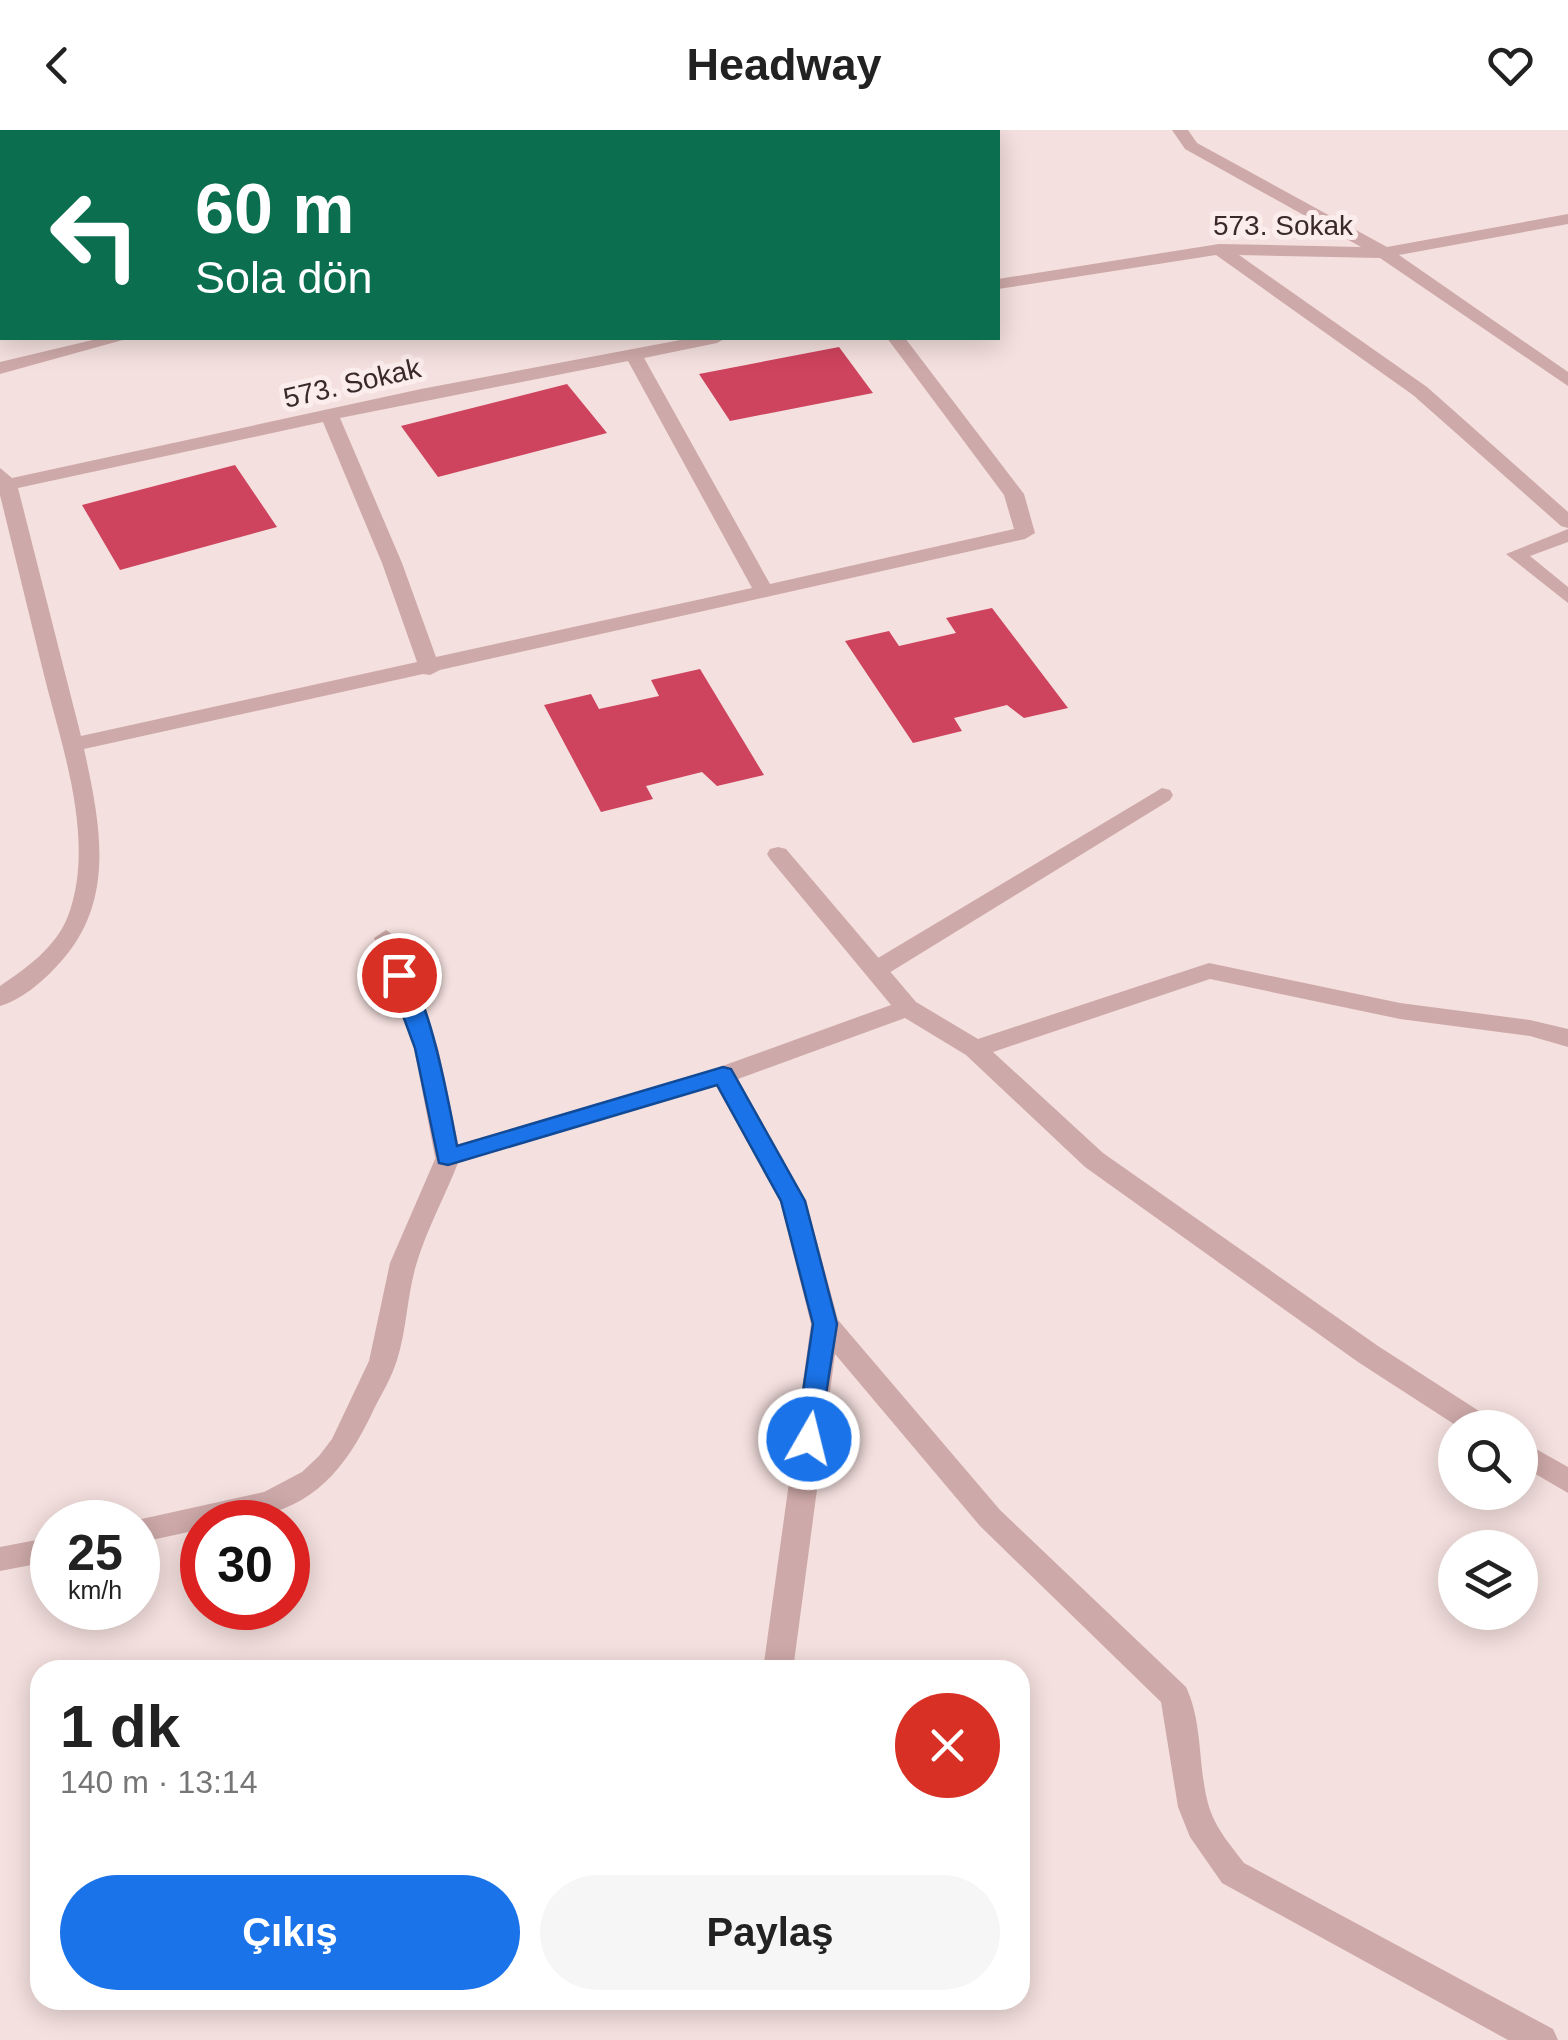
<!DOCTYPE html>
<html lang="tr">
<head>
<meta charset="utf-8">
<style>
  :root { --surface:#fff; --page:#f6f6f6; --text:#222; --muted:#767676; --accent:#1a73e8 }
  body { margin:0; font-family:Helvetica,sans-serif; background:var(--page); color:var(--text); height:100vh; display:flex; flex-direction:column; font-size:38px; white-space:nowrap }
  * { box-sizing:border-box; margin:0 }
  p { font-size:32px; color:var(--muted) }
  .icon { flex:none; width:55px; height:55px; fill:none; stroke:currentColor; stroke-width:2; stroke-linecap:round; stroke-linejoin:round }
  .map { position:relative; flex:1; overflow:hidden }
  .drawer { position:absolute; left:30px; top:1530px; width:1000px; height:350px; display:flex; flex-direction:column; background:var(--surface); border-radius:30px; box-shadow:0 5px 25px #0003 }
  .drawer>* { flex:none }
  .banner { position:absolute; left:0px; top:0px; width:1000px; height:210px; box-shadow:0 5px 25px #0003; background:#0b6e4f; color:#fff; overflow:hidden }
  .buttons { position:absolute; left:1438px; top:1280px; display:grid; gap:20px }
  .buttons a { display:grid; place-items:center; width:100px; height:100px; border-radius:50%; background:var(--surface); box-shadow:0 5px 25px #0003; font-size:50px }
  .speed { position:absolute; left:30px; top:1370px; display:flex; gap:20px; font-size:50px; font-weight:700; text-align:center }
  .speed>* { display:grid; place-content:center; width:130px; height:130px; border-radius:50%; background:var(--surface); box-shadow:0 5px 25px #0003; line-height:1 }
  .speed small { font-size:25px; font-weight:400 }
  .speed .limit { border:15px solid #d22; background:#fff; color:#111 }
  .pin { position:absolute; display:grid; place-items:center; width:85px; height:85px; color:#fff; margin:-42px; border:5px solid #fff; border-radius:50%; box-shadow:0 2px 10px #0007 }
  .me { position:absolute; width:110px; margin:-55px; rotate:8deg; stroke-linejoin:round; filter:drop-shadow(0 0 8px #0008) }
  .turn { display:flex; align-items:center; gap:35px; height:210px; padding:0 30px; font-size:45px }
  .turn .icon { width:130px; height:130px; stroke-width:2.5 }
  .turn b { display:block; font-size:70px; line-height:85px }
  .round { display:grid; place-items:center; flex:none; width:105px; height:105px; border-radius:52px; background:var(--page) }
  .head { display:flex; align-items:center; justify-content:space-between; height:170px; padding:0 30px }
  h1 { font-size:60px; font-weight:700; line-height:75px }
  .cta { display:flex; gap:20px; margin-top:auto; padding:20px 30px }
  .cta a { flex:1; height:115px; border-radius:60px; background:var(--accent); color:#fff; font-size:40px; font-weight:700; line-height:115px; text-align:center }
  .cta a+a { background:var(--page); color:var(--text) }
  header { display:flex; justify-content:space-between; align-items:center; height:130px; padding:0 30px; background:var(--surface); font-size:45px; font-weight:700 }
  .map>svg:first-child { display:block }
</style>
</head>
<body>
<header><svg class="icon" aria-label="back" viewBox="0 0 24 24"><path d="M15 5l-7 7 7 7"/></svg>Headway<svg class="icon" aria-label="heart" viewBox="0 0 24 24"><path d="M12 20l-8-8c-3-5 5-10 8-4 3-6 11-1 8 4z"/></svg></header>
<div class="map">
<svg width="1568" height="1910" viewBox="0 0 1568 1910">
  <rect width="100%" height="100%" fill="#f4e0de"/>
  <g fill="#ce435e">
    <polygon points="839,217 873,263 730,291 699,244"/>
    <polygon points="567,254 607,303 438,347 401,296"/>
    <polygon points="235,335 277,397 120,440 82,375"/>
    <polygon points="992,478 1068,578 1024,588 1007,575 954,588 962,601 913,613 845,511 889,501 899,516 956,503 946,488"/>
    <polygon points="700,539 764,645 717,656 702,642 646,656 653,669 601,682 544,575 591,564 599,579 659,566 651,550"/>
  </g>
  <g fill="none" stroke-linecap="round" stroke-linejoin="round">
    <g fill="#cea9a9" fill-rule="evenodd">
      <polygon points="101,208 130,208 0,244 0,232"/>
      <polygon points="1162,658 1170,660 1173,665 1170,670 884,846 868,846 864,840 868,834"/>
      <polygon points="386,800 398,808 438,918 461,1027 448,1036 435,1027 414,918 374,808"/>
    </g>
    <g fill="#cea9a9" fill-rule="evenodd">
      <polygon points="918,0 934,0 935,2 919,2"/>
      <polygon points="1172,0 1188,0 1197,13 1387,117 1568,84 1568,94 1399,125 1568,242 1568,256 1380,128 1239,125 1427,257 1568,382 1568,398 1561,396 1413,265 1216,125 998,159 998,149 1219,114 1361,117 1185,19"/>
      <path d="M 691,208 L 726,208 L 717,213 L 644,228 L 770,454 L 1014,399 L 1004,365 L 887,208 L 905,208 L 1024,364 L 1035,403 L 1025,409 L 440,540 L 430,545 L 423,544 L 84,619 C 101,697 117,774 56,837 C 42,852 21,870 0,876 L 0,856 C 27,838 56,817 68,786 C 97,709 60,612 42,537 C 28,480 14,422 0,365 L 0,338 L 12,348 L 421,259 ZM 628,231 L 752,458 L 436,527 L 402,433 L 340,288 ZM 323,292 L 382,433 L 417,532 L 81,606 L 18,358 Z"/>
      <polygon points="1568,399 1568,412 1530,426 1568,457 1568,473 1506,424"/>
      <path d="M 778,717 L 786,719 L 916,872 L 978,909 L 1209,833 L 1400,873 L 1530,890 L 1568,899 L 1568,917 L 1530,906 L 1400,889 L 1210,849 L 993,922 L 1103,1023 L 1378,1216 L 1493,1290 L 1497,1298 L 1460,1298 L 1358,1232 L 1085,1037 L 966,925 L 905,888 L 738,949 L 806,1071 L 838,1190 L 1000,1380 L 1186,1557 C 1204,1595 1197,1640 1210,1680 C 1217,1700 1231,1716 1244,1733 L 1553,1899 L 1558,1910 L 1508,1910 L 1222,1753 L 1190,1707 L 1178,1677 L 1161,1572 L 980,1396 L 835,1224 L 793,1540 L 763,1540 L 811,1194 L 780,1071 L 716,956 L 458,1033 C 445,1066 427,1099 417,1132 C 407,1164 407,1199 397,1230 C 392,1247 382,1263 374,1279 C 337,1359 294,1392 202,1392 L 202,1399 L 138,1413 L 138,1392 L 128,1392 L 264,1362 L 302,1342 L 319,1326 L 332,1309 L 369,1231 L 390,1133 L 439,1020 L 714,939 L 891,875 L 770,729 L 767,724 L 770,719 Z"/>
      <polygon points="1520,1310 1568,1337 1568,1363 1520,1335"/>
      <polygon points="52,1407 52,1431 0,1441 0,1417"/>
    </g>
    <g fill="#cea9a9" fill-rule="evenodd">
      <polygon points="0,0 14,0 0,6"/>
      <polygon points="2,23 2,33 0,34 0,24"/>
    </g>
  </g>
  <path fill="#1a73e8" stroke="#114b97" stroke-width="2.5" d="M 399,838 C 427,845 451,985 457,1016 L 723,937 L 731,939 L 805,1071 L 837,1194 L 818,1316 L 800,1316 L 796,1309 L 813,1194 L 781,1071 L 717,955 L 448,1035 L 439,1033 L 415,918 L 388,845 Z"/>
  <g text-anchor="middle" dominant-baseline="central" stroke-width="10" stroke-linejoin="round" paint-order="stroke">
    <g font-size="28" fill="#3a292b" stroke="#fbedeb">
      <text x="1283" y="95">573. Sokak</text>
      <text transform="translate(352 253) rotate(-13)">573. Sokak</text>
    </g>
  </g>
</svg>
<div class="buttons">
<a><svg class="icon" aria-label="search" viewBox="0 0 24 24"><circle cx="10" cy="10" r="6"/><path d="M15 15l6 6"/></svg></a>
<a><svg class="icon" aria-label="layers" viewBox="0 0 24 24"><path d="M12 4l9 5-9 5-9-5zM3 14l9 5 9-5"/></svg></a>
</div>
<div class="speed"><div>25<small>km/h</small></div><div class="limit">30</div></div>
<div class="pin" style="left:399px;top:845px;background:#d93025"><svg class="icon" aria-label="arrive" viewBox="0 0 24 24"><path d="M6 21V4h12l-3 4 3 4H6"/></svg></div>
<svg class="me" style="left:809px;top:1309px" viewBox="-20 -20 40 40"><circle r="17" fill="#1a73e8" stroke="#fff" stroke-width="3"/><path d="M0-11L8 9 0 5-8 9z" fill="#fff"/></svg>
<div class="banner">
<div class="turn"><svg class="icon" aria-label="left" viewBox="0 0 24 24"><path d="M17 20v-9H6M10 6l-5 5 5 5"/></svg><div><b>60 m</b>Sola dön</div></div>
</div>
<section class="drawer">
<div class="head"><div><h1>1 dk</h1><p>140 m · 13:14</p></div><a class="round" style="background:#d93025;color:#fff"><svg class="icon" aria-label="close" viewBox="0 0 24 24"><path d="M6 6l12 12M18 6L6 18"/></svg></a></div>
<div class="cta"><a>Çıkış</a><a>Paylaş</a></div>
</section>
</div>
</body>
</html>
